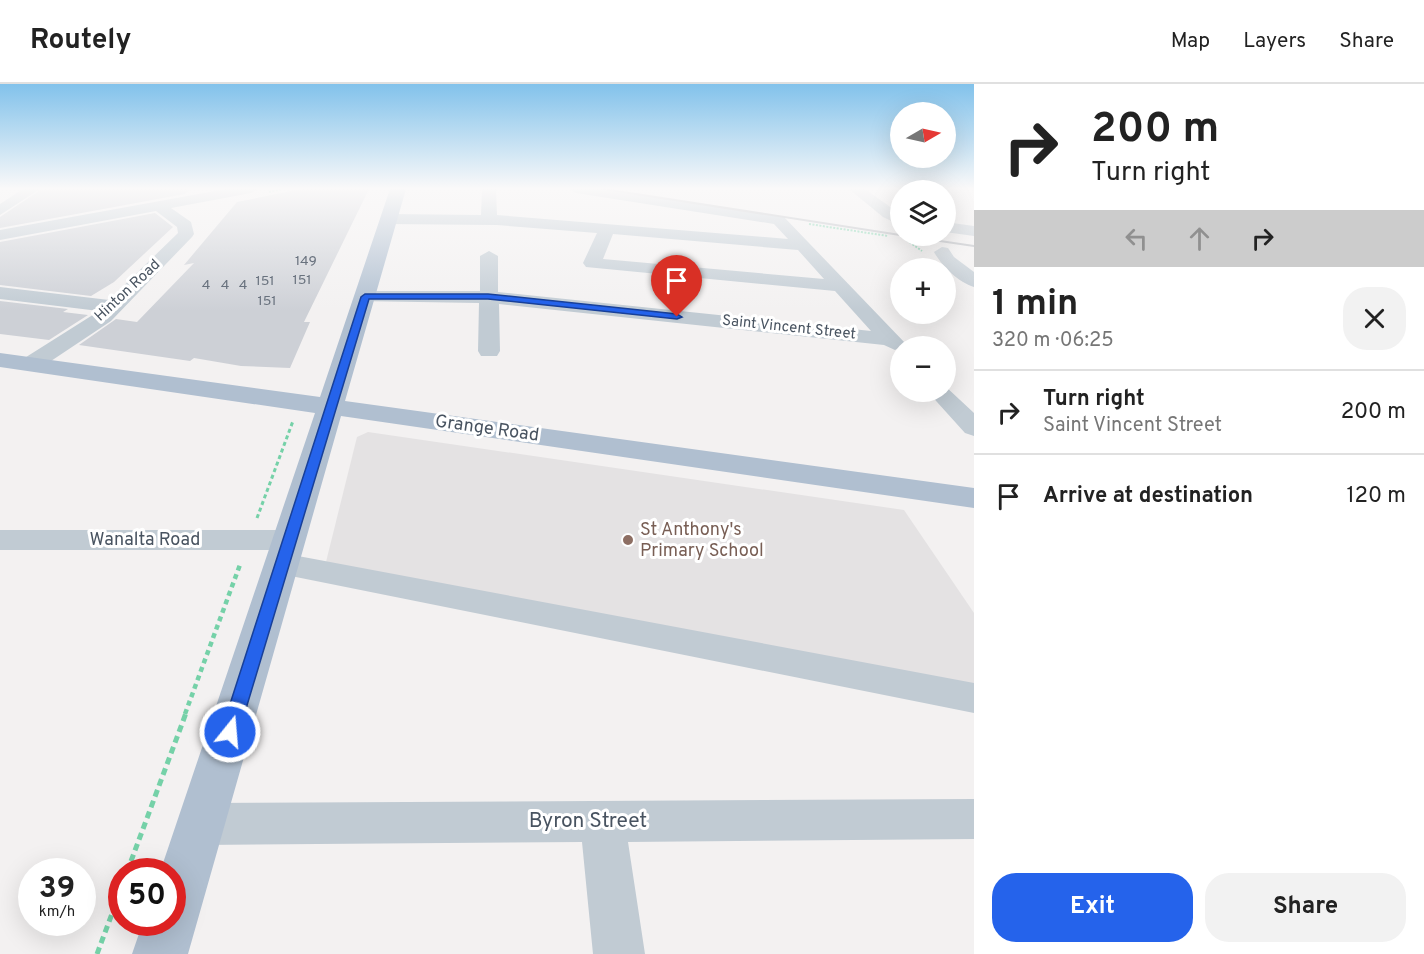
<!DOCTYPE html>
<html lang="en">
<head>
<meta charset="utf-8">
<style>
  :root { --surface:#fff; --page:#f2f2f2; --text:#222; --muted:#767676; --line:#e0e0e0; --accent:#2563eb }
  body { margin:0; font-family:Overpass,sans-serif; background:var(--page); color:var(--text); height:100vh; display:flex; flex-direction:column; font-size:22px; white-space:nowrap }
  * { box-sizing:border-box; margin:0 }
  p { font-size:20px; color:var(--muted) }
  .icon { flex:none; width:33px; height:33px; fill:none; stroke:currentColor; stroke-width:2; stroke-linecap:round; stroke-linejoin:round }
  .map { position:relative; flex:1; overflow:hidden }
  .side { display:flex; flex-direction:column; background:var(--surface); width:450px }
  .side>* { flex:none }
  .guide { background:#fff; color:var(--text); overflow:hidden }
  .needle { width:39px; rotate:81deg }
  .buttons { position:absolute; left:890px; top:18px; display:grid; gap:12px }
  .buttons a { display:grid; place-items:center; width:66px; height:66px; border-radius:50%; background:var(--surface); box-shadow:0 6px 24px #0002; font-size:30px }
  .speed { position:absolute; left:18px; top:774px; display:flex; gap:12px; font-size:30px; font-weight:700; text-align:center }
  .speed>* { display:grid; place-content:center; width:78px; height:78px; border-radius:50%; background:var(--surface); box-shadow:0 6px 24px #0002; line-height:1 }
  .speed small { font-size:15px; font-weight:400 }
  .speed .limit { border:9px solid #d22; background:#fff; color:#111 }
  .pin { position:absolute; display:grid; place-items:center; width:51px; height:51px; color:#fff; margin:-62px -26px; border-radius:50% 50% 50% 0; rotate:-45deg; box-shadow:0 0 6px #0007 }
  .pin .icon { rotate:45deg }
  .me { position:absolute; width:66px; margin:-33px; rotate:17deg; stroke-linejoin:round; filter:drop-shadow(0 0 4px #0008) }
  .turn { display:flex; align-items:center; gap:21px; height:126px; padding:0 18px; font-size:27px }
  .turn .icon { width:78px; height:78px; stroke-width:2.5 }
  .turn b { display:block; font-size:42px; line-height:51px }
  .lanes { display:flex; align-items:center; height:57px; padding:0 18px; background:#0003; justify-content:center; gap:30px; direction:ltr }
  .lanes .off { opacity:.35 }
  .round { display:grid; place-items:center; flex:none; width:63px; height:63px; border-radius:24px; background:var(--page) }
  .summary { display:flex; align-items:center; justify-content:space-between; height:102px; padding:0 18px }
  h1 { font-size:36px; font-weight:700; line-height:45px }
  .primary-button { display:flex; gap:12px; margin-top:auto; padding:12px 18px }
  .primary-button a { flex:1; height:69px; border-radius:24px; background:var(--accent); color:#fff; font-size:24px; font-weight:700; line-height:69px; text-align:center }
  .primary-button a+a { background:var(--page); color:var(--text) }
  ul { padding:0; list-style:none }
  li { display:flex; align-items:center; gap:18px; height:84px; padding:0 18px; border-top:2px solid var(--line) }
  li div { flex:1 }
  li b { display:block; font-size:22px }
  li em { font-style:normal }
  header { display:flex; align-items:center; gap:36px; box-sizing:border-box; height:84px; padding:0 30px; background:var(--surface); border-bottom:2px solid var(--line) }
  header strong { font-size:28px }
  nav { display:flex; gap:33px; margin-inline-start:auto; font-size:21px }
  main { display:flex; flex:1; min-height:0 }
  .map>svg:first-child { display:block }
</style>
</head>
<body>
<header>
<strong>Routely</strong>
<nav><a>Map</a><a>Layers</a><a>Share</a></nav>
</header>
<main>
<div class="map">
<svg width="974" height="870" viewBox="0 0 974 870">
  <rect width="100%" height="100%" fill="#f3f1f1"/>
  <polygon fill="#e4e2e3" points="368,348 904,426 974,529 974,608 324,486 357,353"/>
  <g fill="#cdd0d6">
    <polygon points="42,105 190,105 185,110 0,144 0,133"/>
    <polygon points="301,105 369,105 304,238 310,238 290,284 241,282 194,274 190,277 79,261 116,235 137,238 194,179 184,181 237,118"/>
    <polygon points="155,129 173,143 114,198 91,212 0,201 0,158"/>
    <polygon points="0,217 68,225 63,228 88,231 49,256 0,250"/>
  </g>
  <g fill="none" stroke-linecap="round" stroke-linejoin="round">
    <g stroke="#75d1a8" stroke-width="2" stroke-dasharray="2 1.5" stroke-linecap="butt">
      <polyline points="269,108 283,105"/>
      <polyline points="809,140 888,152"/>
      <polyline points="904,154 922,167"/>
    </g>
    <polyline stroke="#75d1a8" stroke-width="3" stroke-dasharray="4 3" stroke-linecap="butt" points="257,434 293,337"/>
    <polyline stroke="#75d1a8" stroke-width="4.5" stroke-dasharray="5 4" stroke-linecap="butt" points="185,630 241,478"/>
    <g stroke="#75d1a8" stroke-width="5" stroke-dasharray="7 4.5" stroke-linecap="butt">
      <polyline points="127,788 186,629"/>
      <polyline points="97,870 122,803"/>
    </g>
    <g fill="#c1cbd3" fill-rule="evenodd">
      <polygon points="23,105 40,105 0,131 0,120"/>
      <polygon points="226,105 258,105 251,109 171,124 191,138 194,150 192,153 111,237 39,285 23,285 20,280 23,275 99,227 0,215 0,203 109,216 178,149 177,143 156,127 0,156 0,146"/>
      <path d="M 482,105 L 496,105 L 497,131 L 788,155 L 774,140 L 576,109 L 569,105 L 606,105 L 784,133 L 906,260 L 895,266 L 884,261 L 499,220 L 500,267 L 497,272 L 481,272 L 478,267 L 479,219 L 358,217 L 355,213 L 358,209 L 365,207 L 480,207 L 480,172 L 489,167 L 498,172 L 498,208 L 871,247 L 835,207 L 586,183 L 583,179 L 597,149 L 497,141 L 388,140 L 380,135 L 388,130 L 481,131 ZM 613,150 L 798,166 L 824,195 L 603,175 Z"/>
      <polygon points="849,105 865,105 900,130 900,141 883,133"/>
      <polygon points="945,138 974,142 974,152 945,148"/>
      <path d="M 942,163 L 948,164 L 954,173 L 974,188 L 974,203 C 958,198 942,182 934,168 Z"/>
      <polygon points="945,302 974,329 974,352 965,349 928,308 945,308"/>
      <polygon points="0,446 289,446 300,449 305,456 300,463 289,466 0,466"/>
      <polygon points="282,469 974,599 974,629 271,488 266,480 271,472"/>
      <polygon points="974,715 974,755 628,758 645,870 593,870 582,758 201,761 185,755 179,740 185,725 201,719"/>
    </g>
    <polygon fill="#b0bfd0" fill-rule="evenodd" points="390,105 406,105 345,317 974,404 974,424 341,332 188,870 132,870 143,838 172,838 172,788 160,788 315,329 0,283 0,269 320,313"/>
    <g stroke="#b3b6bc" stroke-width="2">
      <polyline points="604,105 900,151"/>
      <polyline points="906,152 974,162"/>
    </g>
  </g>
  <linearGradient id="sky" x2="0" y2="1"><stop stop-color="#82c2eb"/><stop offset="0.46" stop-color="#faf9f9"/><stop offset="1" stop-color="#faf9f9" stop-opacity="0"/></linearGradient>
  <rect width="974" height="227" fill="url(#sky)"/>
  <polygon fill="#2563eb" stroke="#184099" stroke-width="1.5" points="488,210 677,230 682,233 677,235 488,215 369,215 239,648 236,654 230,656 223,654 221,648 361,213 365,210"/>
  <circle fill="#8d6e63" stroke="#fff" stroke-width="2" cx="628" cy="456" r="6"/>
  <g text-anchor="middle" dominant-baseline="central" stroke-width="6" stroke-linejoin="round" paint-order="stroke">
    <g font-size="14" fill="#69727e">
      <text x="306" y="177">149</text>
      <text x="302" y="196">151</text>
      <text x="265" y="197">151</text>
      <text x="206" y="201">4</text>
      <text x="225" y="201">4</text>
      <text x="243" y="201">4</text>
      <text x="267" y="217">151</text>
    </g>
    <g font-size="15" fill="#485360" stroke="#fff">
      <text transform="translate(128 207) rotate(-43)">Hinton Road</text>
      <text transform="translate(789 244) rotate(6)">Saint Vincent Street</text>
    </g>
    <g font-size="18" fill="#485360" stroke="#fff">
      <text transform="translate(487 345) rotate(8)">Grange Road</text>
      <text x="145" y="456">Wanalta Road</text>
    </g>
    <g font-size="18" fill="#785e54" stroke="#fff" text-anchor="start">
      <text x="640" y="446">St Anthony's<tspan x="640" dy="21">Primary School</tspan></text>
    </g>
    <g font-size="21" fill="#485360" stroke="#fff">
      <text x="588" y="737">Byron Street</text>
    </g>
  </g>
</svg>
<div class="buttons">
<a><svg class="needle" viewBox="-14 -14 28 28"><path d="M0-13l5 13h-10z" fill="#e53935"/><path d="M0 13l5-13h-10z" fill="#767676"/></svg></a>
<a><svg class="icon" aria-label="layers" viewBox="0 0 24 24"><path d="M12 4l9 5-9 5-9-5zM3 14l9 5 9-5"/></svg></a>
<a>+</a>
<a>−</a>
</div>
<div class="speed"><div>39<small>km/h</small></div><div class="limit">50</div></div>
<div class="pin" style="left:677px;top:233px;background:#d93025"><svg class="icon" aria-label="arrive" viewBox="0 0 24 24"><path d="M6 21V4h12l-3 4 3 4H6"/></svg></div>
<svg class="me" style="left:230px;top:648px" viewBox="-20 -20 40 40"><circle r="17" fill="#2563eb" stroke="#fff" stroke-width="3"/><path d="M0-11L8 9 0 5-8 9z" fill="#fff"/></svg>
</div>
<section class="side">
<div class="guide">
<div class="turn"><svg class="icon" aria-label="right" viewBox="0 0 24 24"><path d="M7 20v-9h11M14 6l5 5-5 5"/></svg><div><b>200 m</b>Turn right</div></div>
<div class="lanes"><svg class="icon off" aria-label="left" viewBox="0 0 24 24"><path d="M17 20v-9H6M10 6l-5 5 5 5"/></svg><svg class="icon off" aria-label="ahead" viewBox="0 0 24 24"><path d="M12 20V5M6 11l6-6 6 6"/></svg><svg class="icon" aria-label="right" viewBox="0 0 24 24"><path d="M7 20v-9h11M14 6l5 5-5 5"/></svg></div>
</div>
<div class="summary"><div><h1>1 min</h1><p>320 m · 06:25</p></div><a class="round"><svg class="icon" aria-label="close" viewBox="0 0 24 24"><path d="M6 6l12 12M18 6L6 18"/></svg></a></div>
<ul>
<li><svg class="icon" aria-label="right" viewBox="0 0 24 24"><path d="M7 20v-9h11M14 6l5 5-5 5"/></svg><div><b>Turn right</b><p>Saint Vincent Street</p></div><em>200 m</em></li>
<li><svg class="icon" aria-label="arrive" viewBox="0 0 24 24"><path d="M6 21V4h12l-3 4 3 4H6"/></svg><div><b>Arrive at destination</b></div><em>120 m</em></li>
</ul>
<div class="primary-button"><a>Exit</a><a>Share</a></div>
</section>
</main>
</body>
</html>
